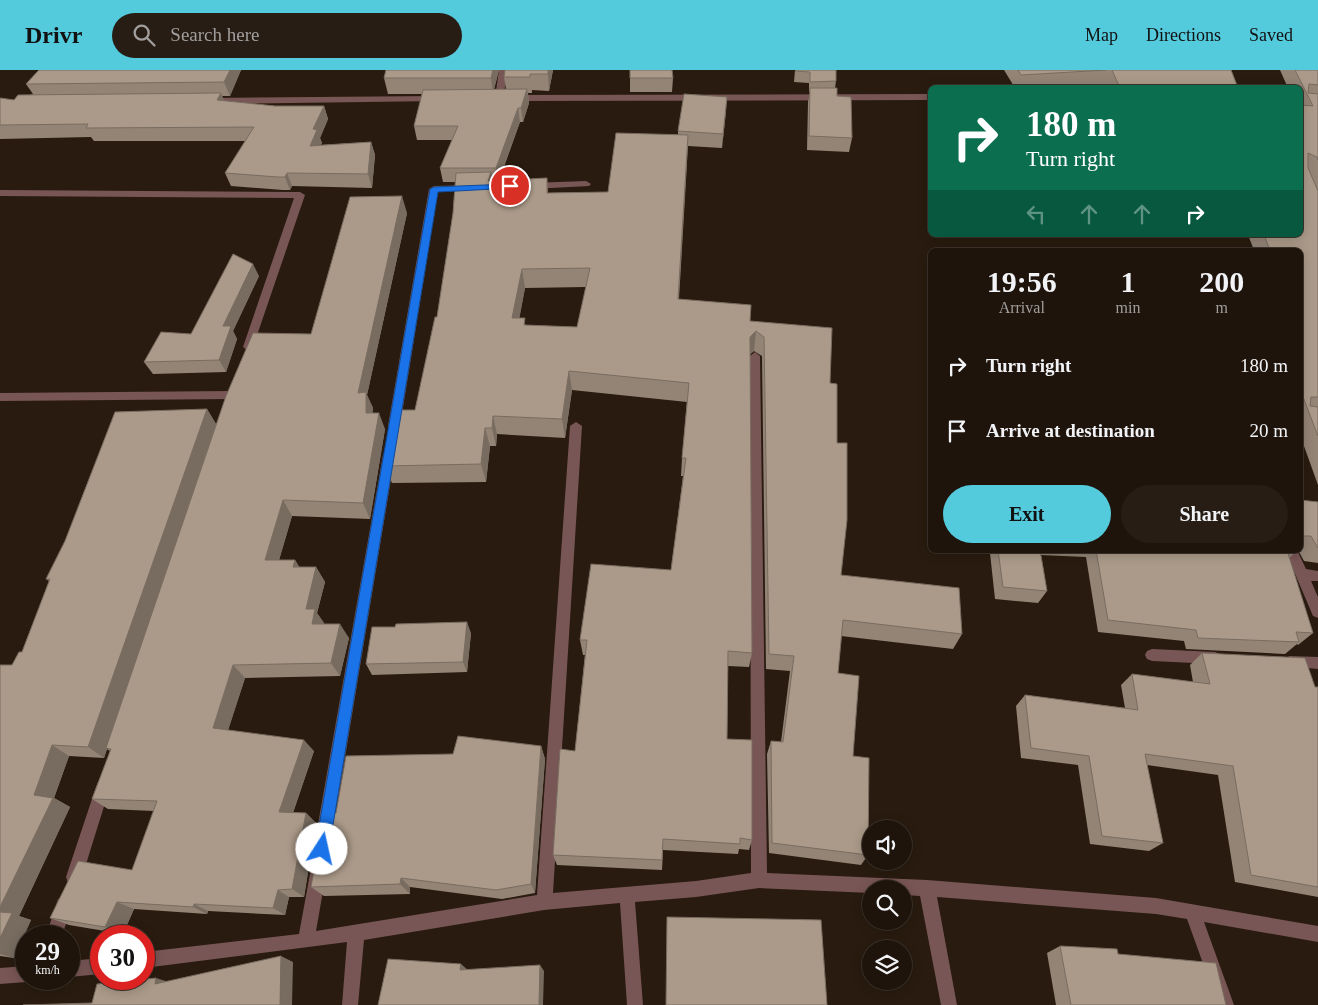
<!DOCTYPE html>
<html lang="en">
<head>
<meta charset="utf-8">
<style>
  :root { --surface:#1f140b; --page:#271d14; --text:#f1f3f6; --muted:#a19e9d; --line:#3c332c; --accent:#54cadd }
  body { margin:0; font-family:Georgia,serif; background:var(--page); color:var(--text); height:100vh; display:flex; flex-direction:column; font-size:19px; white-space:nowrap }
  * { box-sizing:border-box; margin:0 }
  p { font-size:16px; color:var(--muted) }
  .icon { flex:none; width:28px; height:28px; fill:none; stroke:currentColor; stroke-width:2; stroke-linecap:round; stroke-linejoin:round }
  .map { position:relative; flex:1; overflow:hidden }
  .side { position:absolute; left:928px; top:178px; width:375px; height:305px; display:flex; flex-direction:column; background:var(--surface); border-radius:8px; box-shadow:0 2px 12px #0003,0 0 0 1px var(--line) }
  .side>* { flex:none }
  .top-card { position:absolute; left:928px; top:15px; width:375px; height:152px; border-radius:8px; box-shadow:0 2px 12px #0003,0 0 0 1px var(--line); background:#0b6e4f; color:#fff; overflow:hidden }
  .tools { position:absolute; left:862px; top:750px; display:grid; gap:10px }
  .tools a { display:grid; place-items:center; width:50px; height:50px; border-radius:50%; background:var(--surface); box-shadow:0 2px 12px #0003,0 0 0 1px var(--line); font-size:25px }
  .speed { position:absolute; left:15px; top:855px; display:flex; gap:10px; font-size:25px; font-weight:700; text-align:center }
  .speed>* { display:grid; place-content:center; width:65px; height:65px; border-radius:50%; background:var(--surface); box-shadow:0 2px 12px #0003,0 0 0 1px var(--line); line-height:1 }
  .speed small { font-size:12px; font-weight:400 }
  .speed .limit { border:8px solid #d22; background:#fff; color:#111 }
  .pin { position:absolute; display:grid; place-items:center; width:42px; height:42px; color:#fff; margin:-21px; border:2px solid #fff; border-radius:50%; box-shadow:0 1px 5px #0007 }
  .me { position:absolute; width:55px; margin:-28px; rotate:10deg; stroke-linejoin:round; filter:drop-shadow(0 0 4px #0008) }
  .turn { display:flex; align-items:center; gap:18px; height:105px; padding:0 15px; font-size:22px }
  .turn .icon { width:65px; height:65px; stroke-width:2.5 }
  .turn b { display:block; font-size:35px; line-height:42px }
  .lanes { display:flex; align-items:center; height:48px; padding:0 15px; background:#0003; justify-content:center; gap:25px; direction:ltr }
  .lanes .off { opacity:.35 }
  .eta { display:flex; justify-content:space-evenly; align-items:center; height:85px; text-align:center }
  .eta b { font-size:30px; font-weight:700; line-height:35px }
  .button { display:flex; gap:10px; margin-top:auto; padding:10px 15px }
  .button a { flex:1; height:58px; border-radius:30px; background:var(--accent); color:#111; font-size:20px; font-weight:700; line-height:58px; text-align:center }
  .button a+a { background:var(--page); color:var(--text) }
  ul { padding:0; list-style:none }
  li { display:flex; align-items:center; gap:15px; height:65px; padding:0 15px }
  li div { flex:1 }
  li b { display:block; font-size:19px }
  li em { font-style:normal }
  header { display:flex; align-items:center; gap:30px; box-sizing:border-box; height:70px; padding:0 25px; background:var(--accent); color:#111 }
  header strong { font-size:24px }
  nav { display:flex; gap:28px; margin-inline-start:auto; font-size:18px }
  .search { width:350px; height:45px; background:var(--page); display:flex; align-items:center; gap:12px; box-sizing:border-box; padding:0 18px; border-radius:28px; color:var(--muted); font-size:19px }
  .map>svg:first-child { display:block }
</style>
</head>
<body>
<header>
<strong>Drivr</strong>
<div class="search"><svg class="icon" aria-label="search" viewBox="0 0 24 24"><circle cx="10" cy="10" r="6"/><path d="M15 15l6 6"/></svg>Search here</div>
<nav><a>Map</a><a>Directions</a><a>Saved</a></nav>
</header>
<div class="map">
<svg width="1318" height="935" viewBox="0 0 1318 935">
  <rect width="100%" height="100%" fill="#291b0f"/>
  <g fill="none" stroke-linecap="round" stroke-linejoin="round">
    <g fill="#785655" fill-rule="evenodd">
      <polygon points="499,0 507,0 504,25 930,24 930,30 499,31 495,28"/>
      <polygon points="437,26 441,29 440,31 209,34 205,31 209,28"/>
      <polygon points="586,111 591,114 589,116 532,119 527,116 532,113"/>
      <polygon points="472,115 477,118 475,120 438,122 400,356 398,359 390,359 388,356 429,119 434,116"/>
      <polygon points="0,120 300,122 305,125 253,277 248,281 243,277 294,128 0,126"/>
      <polygon points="755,282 760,286 767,803 927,810 1156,828 1318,856 1318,872 1204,852 1234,935 1218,935 1187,849 1156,844 937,827 957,935 941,935 920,826 904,825 904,819 871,819 871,823 759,818 696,827 635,832 643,935 627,935 620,833 544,840 364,870 358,935 342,935 347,872 144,898 144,882 299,864 310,804 312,798 318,796 324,798 326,804 316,861 537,825 570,356 576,352 582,356 553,823 696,811 751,803 750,286"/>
      <polygon points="232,321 238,325 232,329 0,331 0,323"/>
      <polygon points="389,380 395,385 333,760 330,765 325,768 320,765 317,760 383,385"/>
      <polygon points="1285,480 1297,480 1306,499 1318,501 1318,511 1311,511 1318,527 1318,548 1313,546"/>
      <polygon points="1152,579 1215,582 1220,584 1222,588 1220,592 1215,594 1152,591 1147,589 1145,585 1147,581"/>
      <polygon points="1290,586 1318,587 1318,599 1285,596 1283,592 1285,588"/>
      <polygon points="103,710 108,712 110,717 82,807 80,813 74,815 68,813 66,807 96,717 98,712"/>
      <polygon points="64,827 70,829 72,835 62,866 46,866 58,829"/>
      <polygon points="101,888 101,904 69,907 69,891"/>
      <polygon points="26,896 26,909 32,910 26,912 0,914 0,898"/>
    </g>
  </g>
  <g fill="#938476" fill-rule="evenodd">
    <polygon points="39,0 241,0 230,26 222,26 224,31 275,36 324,36 328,49 320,68 322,73 320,75 371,72 375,85 372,118 292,116 290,120 283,120 231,116 225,103 246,71 94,71 91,67 0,69 0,28 14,30 33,24 26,14"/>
    <path d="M 386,0 L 499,0 L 494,19 L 506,19 L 504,7 L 553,0 L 549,21 L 532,20 L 532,23 L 528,23 L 529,33 L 523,52 L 520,52 L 499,111 L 547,108 L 548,123 L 608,122 L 678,65 L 678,61 L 726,41 L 722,78 L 688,76 L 679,229 L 750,251 L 830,313 L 837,373 L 841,505 L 962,564 L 953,579 L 841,566 L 838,603 L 853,686 L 868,785 L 861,795 L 769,783 L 767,684 L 771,671 L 781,672 L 790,601 L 766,599 L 762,286 L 754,281 L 750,284 L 752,583 L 749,597 L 728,596 L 727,669 L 752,770 L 749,780 L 739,779 L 738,784 L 663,780 L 662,800 L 557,795 L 553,785 L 575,681 L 585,585 L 583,585 L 580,570 L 671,500 L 683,406 L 681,406 L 682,388 L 687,332 L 572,320 L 565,368 L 497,364 L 496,376 L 490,376 L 486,412 L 392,413 L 385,396 L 415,340 L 437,247 L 453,143 L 455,112 L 443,112 L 440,98 L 452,70 L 417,70 L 414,56 L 422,24 L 388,24 L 384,8 ZM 586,217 L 577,257 L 526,255 L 519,248 L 525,218 Z"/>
    <polygon points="630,0 673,8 672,22 630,22"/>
    <polygon points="795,0 836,0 836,11 835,18 837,26 852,68 849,82 807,80 808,32 810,22 809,22 809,13 794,12"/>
    <polygon points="1004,0 1231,0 1238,18 1107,18 1105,14 1048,18 1015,18"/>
    <polygon points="1280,0 1318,0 1318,415 1300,365 1300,180 1254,180 1248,165 1300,165 1300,18 1288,18"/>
    <polygon points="407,143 367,325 373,338 372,343 385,359 370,449 292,446 279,490 295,490 299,497 316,497 325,512 317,543 324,553 323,554 349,568 340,606 245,608 228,660 314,681 293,743 306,743 316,753 304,827 289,827 285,845 208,841 207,844 134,839 123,864 69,855 50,848 132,800 154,741 108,739 92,729 110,681 107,679 104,688 69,686 54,728 70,737 19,846 31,850 14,888 0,886 0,595 12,595 22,582 49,511 46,509 207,339 216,354 311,264"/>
    <polygon points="259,206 233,261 237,269 226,302 153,304 144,292 191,264"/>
    <polygon points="1300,430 1318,432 1318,493 1304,491 1298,480 1300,480"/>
    <polygon points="983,480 1298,480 1289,488 1313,563 1298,575 1297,574 1285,584 1186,579 1184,571 1098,562 1086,487 1041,485 1047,521 1038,533 995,529 990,483 984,483"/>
    <polygon points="395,557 471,563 467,602 372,605 366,594"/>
    <polygon points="1202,583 1315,617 1318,617 1318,827 1235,812 1218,705 1147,695 1163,773 1149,781 1090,774 1078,695 1021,688 1016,636 1025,625 1125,638 1121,615 1132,604 1193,612 1190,595"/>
    <polygon points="541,676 545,689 535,823 502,829 410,817 410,824 324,826 311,817 336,743 453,684"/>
    <polygon points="1060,876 1118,884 1226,935 1056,935 1047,883"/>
  </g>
  <g fill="#786c60">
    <polygon points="230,0 241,0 230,26 224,12"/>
    <polygon points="493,0 499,0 493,24 491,8"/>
    <polygon points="548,0 553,0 549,21 548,4"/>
    <polygon points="527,19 529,33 523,52 521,38"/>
    <polygon points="221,23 226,36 217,30"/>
    <polygon points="727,27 726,41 722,78 723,64"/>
    <polygon points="324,36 328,49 320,68 322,73 314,89 310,76 313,59"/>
    <polygon points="518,38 520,52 498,112 496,98"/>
    <polygon points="688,65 687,85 677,249 678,229"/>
    <polygon points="371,72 375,85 372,118 368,104"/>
    <polygon points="491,102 495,122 488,111"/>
    <polygon points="287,103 292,116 290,120 285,107"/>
    <polygon points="402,126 407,143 367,325 373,338 372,359 358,323"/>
    <polygon points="253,194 259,206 233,261 237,269 226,302 219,290 223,256"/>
    <polygon points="522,199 525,218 516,267 512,248"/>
    <polygon points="756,261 754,281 748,286 750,267"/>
    <polygon points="569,301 572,320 565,368 562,349"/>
    <polygon points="207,339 216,354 104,688 88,677"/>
    <polygon points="379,343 385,359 370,449 363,433"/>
    <polygon points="493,346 497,364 496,376 492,358"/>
    <polygon points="485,358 490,376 486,412 481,394"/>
    <polygon points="283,430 292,446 275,504 265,490"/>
    <polygon points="295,490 304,504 293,497"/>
    <polygon points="316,497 325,512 317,543 324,553 321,567 312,554 306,539"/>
    <polygon points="467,552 471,563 467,602 463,592"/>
    <polygon points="340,554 349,568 340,606 331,593"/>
    <polygon points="233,595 245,608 225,670 213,658"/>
    <polygon points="304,670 314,681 290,751 279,742"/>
    <polygon points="52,675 69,686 54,728 70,737 19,846 31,850 14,888 0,884 0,837 34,725"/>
    <polygon points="541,676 545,689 535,823 531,814"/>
    <polygon points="306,743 316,753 304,827 292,819"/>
    <polygon points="401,808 410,817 410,824 400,814"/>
    <polygon points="278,820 289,827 285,845 273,838"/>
    <polygon points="117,832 134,839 123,864 105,857"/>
    <polygon points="194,834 208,841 207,844 193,837"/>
    <polygon points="281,886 293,892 292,935 280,935"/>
    <polygon points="461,894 468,900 467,906 460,900"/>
    <polygon points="540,895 544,901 543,935 539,935"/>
    <polygon points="156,908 172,913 155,914"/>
  </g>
  <g fill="#ab9a89" stroke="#786c60" fill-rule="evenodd">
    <polygon points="39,0 230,0 224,12 26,14"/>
    <polygon points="386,0 493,0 491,8 384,8"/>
    <polygon points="505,0 548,0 548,4 530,4 530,7 504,7"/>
    <polygon points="630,0 672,0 673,8 630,8"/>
    <polygon points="796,0 836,0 836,11 810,12 810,2 795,1"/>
    <polygon points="1018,0 1106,0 1021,5"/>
    <polygon points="1112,0 1231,0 1238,18 1120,18"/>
    <polygon points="1295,0 1318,0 1318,15 1309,14 1308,23 1318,24 1318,90 1317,87 1308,83 1308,98 1318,121 1318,327 1311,327 1310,336 1318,337 1318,366 1300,319 1300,180 1270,180 1264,165 1300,165 1300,35 1313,36"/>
    <polygon points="810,18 837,18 837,26 851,27 852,68 809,66"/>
    <polygon points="527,19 521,38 518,38 496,98 440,98 458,56 414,56 423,20"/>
    <polygon points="221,23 217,30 275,36 324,36 313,59 317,60 310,76 371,72 368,104 287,103 285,107 278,107 225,103 254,57 86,58 88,54 0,55 0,28 14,30 18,25"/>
    <polygon points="684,24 727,27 723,64 678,61"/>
    <path d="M 616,63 L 688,65 L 678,229 L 751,235 L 750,251 L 832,258 L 830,313 L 837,314 L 837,373 L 847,373 L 847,450 L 841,505 L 959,518 L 962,564 L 843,550 L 838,603 L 859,606 L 853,686 L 869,688 L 868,785 L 772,773 L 771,671 L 783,672 L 794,586 L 769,584 L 764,267 L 756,261 L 750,267 L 752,583 L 728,581 L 727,669 L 752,670 L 752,770 L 740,768 L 740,774 L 663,769 L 662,790 L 553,785 L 560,679 L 575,681 L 587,570 L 580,570 L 591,494 L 671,500 L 686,388 L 682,388 L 689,313 L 569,301 L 562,349 L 493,346 L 492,358 L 485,358 L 481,394 L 385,396 L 394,340 L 415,340 L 435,247 L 437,247 L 453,143 L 456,103 L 491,102 L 488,111 L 547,108 L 547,123 L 608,122 ZM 590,198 L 577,257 L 524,255 L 525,248 L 512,248 L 522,199 Z"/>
    <polygon points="402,126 358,323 366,322 366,343 379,343 363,433 283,430 265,490 295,490 293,497 316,497 306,539 315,539 312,554 340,554 331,593 233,595 213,658 304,670 279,742 306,743 292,819 278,820 273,838 194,834 193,837 117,832 105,857 50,848 78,791 132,800 157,731 92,729 111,679 106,678 226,326 253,263 311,264 350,127"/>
    <polygon points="233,184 253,194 223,256 231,256 219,290 144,292 161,262 191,264"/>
    <polygon points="207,339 88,677 52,675 34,725 53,728 0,837 0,595 12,595 19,582 22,582 50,509 46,509 65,471 115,342"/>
    <polygon points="1300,430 1318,432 1318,478 1311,466 1300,466"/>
    <polygon points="998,480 1040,480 1047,521 1003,517"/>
    <polygon points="1096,480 1287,480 1313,563 1296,562 1299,572 1198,568 1196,560 1108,550"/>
    <polygon points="467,552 463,592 366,594 372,557 395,557 396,554"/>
    <polygon points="1202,583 1305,588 1315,617 1318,617 1318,817 1251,805 1233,696 1145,684 1163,773 1102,766 1089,686 1031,678 1025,625 1138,640 1132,604 1210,614"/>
    <polygon points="458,666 541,676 531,814 496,820 401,808 400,814 311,817 324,743 336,743 346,686 453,684"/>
    <polygon points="0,842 12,843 0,868"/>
    <polygon points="667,847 821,850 827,935 666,935"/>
    <polygon points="1060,876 1117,879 1118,884 1216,893 1226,935 1071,935"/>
    <polygon points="281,886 280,935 23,935 92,933 97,914 156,908 155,914"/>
    <polygon points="388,889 461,894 460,900 540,895 539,935 378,935"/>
  </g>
  <polygon fill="#1a73e8" stroke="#114b97" points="510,114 513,115 513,118 438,122 329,779 327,784 322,786 317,784 315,779 430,119 434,117"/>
</svg>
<div class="tools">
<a><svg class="icon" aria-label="sound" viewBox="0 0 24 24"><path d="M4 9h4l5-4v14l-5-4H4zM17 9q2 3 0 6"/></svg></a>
<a><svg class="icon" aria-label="search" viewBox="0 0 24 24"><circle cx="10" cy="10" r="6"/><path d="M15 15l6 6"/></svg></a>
<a><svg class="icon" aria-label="layers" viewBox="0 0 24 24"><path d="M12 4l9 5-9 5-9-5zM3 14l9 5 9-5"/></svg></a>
</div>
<div class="speed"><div>29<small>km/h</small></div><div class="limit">30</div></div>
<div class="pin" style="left:510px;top:116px;background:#d93025"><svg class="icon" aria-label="arrive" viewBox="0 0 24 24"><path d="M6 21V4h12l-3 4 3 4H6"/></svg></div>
<svg class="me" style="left:322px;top:779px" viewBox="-20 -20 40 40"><circle r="19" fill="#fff"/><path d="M0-13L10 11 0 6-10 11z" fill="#1a73e8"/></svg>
<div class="top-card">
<div class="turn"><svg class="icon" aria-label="right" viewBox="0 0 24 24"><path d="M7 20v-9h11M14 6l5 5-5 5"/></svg><div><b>180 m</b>Turn right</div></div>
<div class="lanes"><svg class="icon off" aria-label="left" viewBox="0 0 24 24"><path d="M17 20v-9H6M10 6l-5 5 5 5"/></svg><svg class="icon off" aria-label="ahead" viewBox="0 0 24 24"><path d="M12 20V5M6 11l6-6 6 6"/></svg><svg class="icon off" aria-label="ahead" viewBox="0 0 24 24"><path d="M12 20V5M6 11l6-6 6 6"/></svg><svg class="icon" aria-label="right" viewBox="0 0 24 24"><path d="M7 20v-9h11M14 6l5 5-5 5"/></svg></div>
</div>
<section class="side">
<div class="eta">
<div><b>19:56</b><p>Arrival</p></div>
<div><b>1</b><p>min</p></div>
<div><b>200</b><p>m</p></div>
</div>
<ul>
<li><svg class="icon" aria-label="right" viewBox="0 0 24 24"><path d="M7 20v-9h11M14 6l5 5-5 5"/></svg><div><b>Turn right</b></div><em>180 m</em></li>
<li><svg class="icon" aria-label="arrive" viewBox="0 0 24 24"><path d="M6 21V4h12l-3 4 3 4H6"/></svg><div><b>Arrive at destination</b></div><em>20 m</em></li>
</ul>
<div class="button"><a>Exit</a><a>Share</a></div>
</section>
</div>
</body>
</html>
